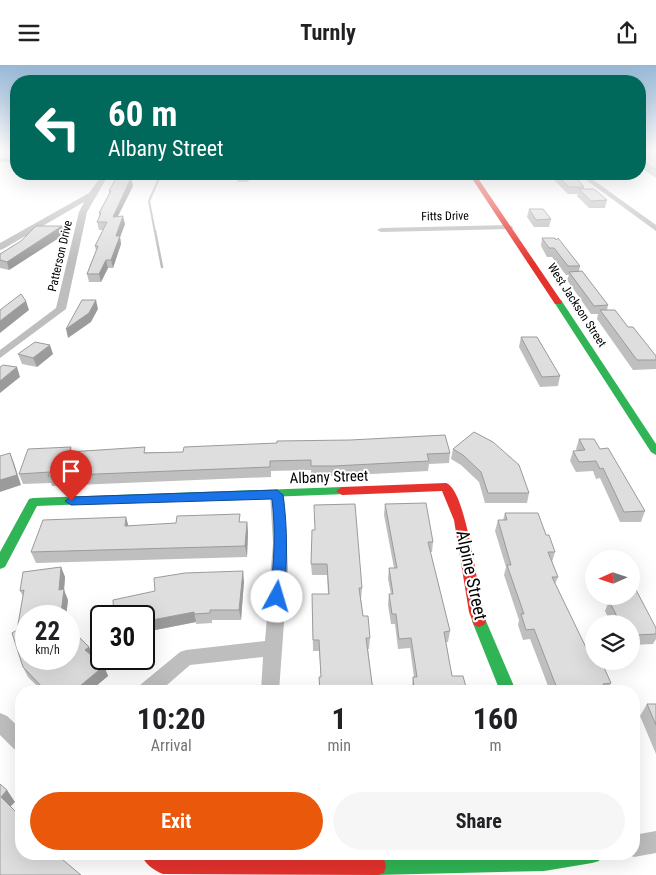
<!DOCTYPE html>
<html lang="en">
<head>
<meta charset="utf-8">
<style>
  :root { --surface:#fff; --page:#f6f6f6; --text:#202124; --muted:#757577; --accent:#ea580c }
  body { margin:0; font-family:"Roboto Condensed",sans-serif; background:var(--page); color:var(--text); height:100vh; display:flex; flex-direction:column; font-size:19px; white-space:nowrap }
  * { box-sizing:border-box; margin:0 }
  p { font-size:16px; color:var(--muted) }
  .icon { flex:none; width:28px; height:28px; fill:none; stroke:currentColor; stroke-width:2; stroke-linecap:round; stroke-linejoin:round }
  .map { position:relative; flex:1; overflow:hidden }
  .sheet { position:absolute; left:15px; top:620px; width:625px; height:175px; display:flex; flex-direction:column; background:var(--surface); border-radius:20px; box-shadow:0 5px 20px #0002 }
  .sheet>* { flex:none }
  .banner { position:absolute; left:10px; top:10px; width:636px; height:105px; border-radius:20px; box-shadow:0 5px 20px #0002; background:#00695c; color:#fff; overflow:hidden }
  .needle { width:32px; rotate:267deg }
  .fabs { position:absolute; left:585px; top:485px; display:grid; gap:10px }
  .fabs a { display:grid; place-items:center; width:55px; height:55px; border-radius:50%; background:var(--surface); box-shadow:0 5px 20px #0002; font-size:25px }
  .speed { position:absolute; left:15px; top:540px; display:flex; gap:10px; font-size:25px; font-weight:700; text-align:center }
  .speed>* { display:grid; place-content:center; width:65px; height:65px; border-radius:50%; background:var(--surface); box-shadow:0 5px 20px #0002; line-height:1 }
  .speed small { font-size:12px; font-weight:400 }
  .speed .limit { border:2px solid #111; border-radius:8px; background:#fff; color:#111 }
  .pin { position:absolute; display:grid; place-items:center; width:42px; height:42px; color:#fff; margin:-51px -21px; border-radius:50% 50% 50% 0; rotate:-45deg; box-shadow:0 0 5px #0007 }
  .pin .icon { rotate:45deg }
  .me { position:absolute; width:55px; margin:-28px; rotate:6deg; stroke-linejoin:round; filter:drop-shadow(0 0 4px #0008) }
  .turn { display:flex; align-items:center; gap:18px; height:105px; padding:0 15px; font-size:22px }
  .turn .icon { width:65px; height:65px; stroke-width:2.5 }
  .turn b { display:block; font-size:35px; line-height:42px }
  .eta { display:flex; justify-content:space-evenly; align-items:center; height:85px; text-align:center }
  .eta b { font-size:30px; font-weight:700; line-height:35px }
  .cta { display:flex; gap:10px; margin-top:auto; padding:10px 15px }
  .cta a { flex:1; height:58px; border-radius:30px; background:var(--accent); color:#fff; font-size:20px; font-weight:700; line-height:58px; text-align:center }
  .cta a+a { background:var(--page); color:var(--text) }
  header { display:flex; justify-content:space-between; align-items:center; height:65px; padding:0 15px; background:var(--surface); font-size:22px; font-weight:700 }
  .map>svg:first-child { display:block }
</style>
</head>
<body>
<header><svg class="icon" aria-label="menu" viewBox="0 0 24 24"><path d="M4 6h16M4 12h16M4 18h16"/></svg>Turnly<svg class="icon" aria-label="share" viewBox="0 0 24 24"><path d="M12 15V3M7 8l5-5 5 5M5 13v7h14v-7"/></svg></header>
<div class="map">
<svg width="656" height="810" viewBox="0 0 656 810">
  <rect width="100%" height="100%" fill="#fff"/>
  <g fill="none" stroke-linecap="round" stroke-linejoin="round">
    <polyline stroke="#bdbdbd" stroke-width="2" points="155,167 149,136 161,109"/>
    <polyline stroke="#bdbdbd" stroke-width="2.5" points="155,166 162,202"/>
    <g fill="#bebebe" fill-rule="evenodd">
      <rect x="0" y="93" width="16" height="4"/>
      <polygon points="103,109 109,109 87,147 66,244 0,293 0,285 56,243 79,147 84,137 3,184 0,185 0,178 89,128"/>
      <polygon points="578,109 585,109 656,160 656,166"/>
      <polygon points="509,160 513,162 512,164 381,167 377,165 381,163"/>
      <polygon points="277,424 284,429 288,503 279,626 261,626 263,592 190,600 160,626 138,626 140,620 180,587 186,585 265,576 273,478 270,429"/>
      <polygon points="0,648 7,651 21,664 21,686 14,684 0,670"/>
      <polygon points="656,766 656,788 634,792 626,789 634,789 634,770"/>
    </g>
    <g fill="#30b455" fill-rule="evenodd">
      <polygon points="555,235 561,235 656,379 656,390 651,387 554,237"/>
      <polygon points="342,422 348,426 346,429 37,441 5,502 0,504 0,487 29,434 33,433"/>
      <polygon points="479,550 484,552 486,556 516,626 500,626 472,556 474,552"/>
      <polygon points="499,789 601,789 599,796 592,798 544,806 376,810 370,808 368,801 370,794 377,792"/>
    </g>
    <g fill="#e5322d" fill-rule="evenodd">
      <polygon points="469,109 475,109 562,237 561,239 555,239"/>
      <path d="M 446,418 C 467,424 478,533 486,556 L 484,560 L 479,562 L 474,560 L 469,547 L 454,455 L 442,426 L 342,430 L 336,426 L 342,422 Z"/>
      <path d="M 141,789 L 259,795 L 377,792 L 384,794 L 386,801 L 384,808 L 378,810 L 163,809 C 153,805 145,799 141,789 Z"/>
    </g>
  </g>
  <g fill="#bfbfbf">
    <polygon points="640,85 656,86 656,113 640,102"/>
    <polygon points="191,109 208,109 206,115 192,113"/>
    <polygon points="237,109 254,109 253,115 249,115 248,117 237,117"/>
    <polygon points="555,109 573,109 584,122 584,124 607,135 605,143 589,143 577,131 578,129 568,129 553,114"/>
    <polygon points="130,111 133,121 118,151 125,159 120,172 121,179 113,203 108,203 101,217 89,217 87,209 96,186 95,181 103,165 99,165 97,157 100,152 99,148 109,129 109,126"/>
    <polygon points="529,144 551,154 549,162 534,162 527,152"/>
    <polygon points="62,161 65,169 9,205 0,203 0,189"/>
    <polygon points="542,173 580,201 579,206 608,240 607,245 628,262 656,291 656,304 633,305 597,254 598,249 591,249 567,215 569,210 566,210 552,192 547,192 541,181"/>
    <polygon points="521,272 560,311 558,321 540,322 519,282"/>
    <polygon points="18,289 53,289 37,302 22,299"/>
    <polygon points="579,374 600,384 645,446 641,457 620,457 600,413 596,414 593,406 576,407 570,396 573,386 577,386 576,384"/>
    <polygon points="71,382 72,387 450,388 449,398 429,399 428,406 334,411 311,411 311,405 271,406 271,412 52,421 51,418 23,419 19,409"/>
    <polygon points="453,384 529,428 527,438 485,438 479,417 461,400 451,394"/>
    <polygon points="385,439 433,477 432,487 430,487 450,566 448,577 446,577 452,611 467,626 412,626 412,622 413,612 414,612 410,583 398,584 395,559 391,559 388,540 389,529 391,529 388,514 389,503 394,503 384,450"/>
    <polygon points="505,448 546,470 555,487 552,497 558,512 555,519 592,595 611,618 607,626 550,626 530,574 523,575 518,560 519,555 504,510 506,502 495,466 498,455 503,455"/>
    <polygon points="247,457 248,467 247,492 36,498 31,487 129,461"/>
    <polygon points="314,465 362,523 361,534 363,551 370,573 369,584 368,584 373,626 319,626 319,612 321,612 319,586 313,586 312,529 328,529 327,510 312,510 311,499"/>
    <polygon points="61,502 65,512 64,525 68,535 66,551 26,551 26,594 69,594 69,562 89,582 93,592 104,601 108,611 90,626 42,626 28,612 23,602 12,568 17,565 23,531 20,526 23,507"/>
    <polygon points="244,516 241,555 212,555 212,558 196,559 196,557 150,566 152,579 144,551"/>
    <polygon points="613,531 631,531 656,563 656,574 653,579 631,580 631,559 611,559 605,546 609,536 612,536"/>
    <polygon points="647,639 656,639 656,689 640,651"/>
  </g>
  <g fill="#9b9b9b">
    <polygon points="130,111 131,115 131,113 133,121 114,159 113,152"/>
    <polygon points="123,151 125,159 120,172 121,179 113,203 111,195 116,171"/>
    <polygon points="62,161 65,169 9,205 7,197"/>
    <polygon points="106,195 108,203 101,217 99,209"/>
    <polygon points="96,235 98,244 91,257 68,273 66,264"/>
    <polygon points="26,236 29,245 0,268 0,256"/>
    <polygon points="50,280 53,289 37,302 33,293"/>
    <polygon points="17,302 20,312 0,328 0,316"/>
    <polygon points="10,388 14,398 21,420 0,427 0,415"/>
    <polygon points="126,452 129,463 125,461"/>
    <polygon points="247,457 248,467 247,492 245,481"/>
    <polygon points="61,502 65,512 64,525 68,535 66,551 62,551 61,549 59,525"/>
    <polygon points="243,506 244,516 241,555 239,545"/>
    <polygon points="194,547 196,557 150,566 152,579 144,581 144,570 147,556"/>
    <polygon points="89,582 93,592 85,585"/>
    <polygon points="104,601 108,611 90,626 74,626"/>
    <polygon points="7,725 15,737 9,743 1,732"/>
  </g>
  <g fill="#dedede" stroke="#9b9b9b">
    <polygon points="640,85 654,85 656,86 656,105 640,94"/>
    <polygon points="237,109 252,109 248,109 248,111 237,111"/>
    <polygon points="556,109 573,109 584,122 569,122"/>
    <polygon points="117,111 130,111 129,113 131,113 113,152 123,151 116,171 120,171 111,195 106,195 99,209 87,209 98,181 95,181 107,157 97,157 101,148 99,148 111,126 109,126"/>
    <polygon points="579,124 594,124 607,135 591,136"/>
    <polygon points="529,144 543,144 551,154 536,155"/>
    <polygon points="36,161 62,161 7,197 0,195 0,189 21,176"/>
    <polygon points="542,173 555,173 556,175 558,173 580,201 568,201 554,183 549,183"/>
    <polygon points="582,206 608,240 594,241 569,207"/>
    <polygon points="21,229 26,236 0,256 0,245"/>
    <polygon points="82,235 96,235 89,248 66,264"/>
    <polygon points="600,245 615,245 628,262 633,262 656,291 656,295 637,295"/>
    <polygon points="521,272 537,272 560,311 542,312"/>
    <polygon points="35,277 50,280 33,293 18,289"/>
    <polygon points="3,300 17,302 0,316 0,302"/>
    <polygon points="474,367 493,377 519,400 529,428 488,428 481,407 463,390 453,384"/>
    <polygon points="445,370 450,388 427,389 429,396 334,401 311,401 311,395 270,396 270,402 48,411 50,407 19,409 28,384 71,382 69,387 145,382 144,388 183,387 184,382 277,378 277,376 350,375"/>
    <polygon points="579,374 594,374 600,384 608,383 645,446 624,447 603,403 600,404 596,396 579,397 573,386 585,385"/>
    <polygon points="10,388 17,410 0,415 0,391"/>
    <polygon points="426,438 433,477 428,477 450,566 444,567 452,611 463,611 467,626 414,626 413,612 417,612 411,573 399,574 396,549 392,549 389,529 393,529 389,503 397,503 385,439"/>
    <polygon points="355,439 362,523 359,523 363,551 368,551 370,573 366,573 373,626 320,626 319,612 321,612 319,575 313,575 312,529 329,529 327,499 311,499 312,465 315,465 314,440"/>
    <polygon points="505,448 538,448 546,470 549,470 555,487 548,487 558,512 552,512 592,595 594,595 594,596 601,596 611,618 603,619 606,626 558,626 534,564 526,565 521,549 524,549 507,500 511,500 498,455 507,455"/>
    <polygon points="240,449 239,457 247,457 245,481 31,487 43,455 126,452 125,461 176,458 177,451"/>
    <polygon points="61,502 59,525 64,524 61,549 62,551 26,551 26,594 69,594 69,562 89,582 85,585 104,601 74,626 46,626 23,602 12,568 17,565 24,525 20,526 23,507"/>
    <polygon points="243,506 239,545 210,545 210,548 194,549 194,547 147,556 149,569 144,570 144,551 114,551 113,535 155,526 154,513 185,508"/>
    <polygon points="635,523 656,563 656,569 636,570 631,561 631,559 621,559 609,536 621,535 619,531 631,531 631,524"/>
    <polygon points="647,639 656,639 656,660"/>
    <polygon points="0,719 7,725 1,732 21,752 21,789 61,789 64,793 63,795 81,810 0,810"/>
  </g>
  <linearGradient id="sky" x2="0" y2="1"><stop stop-color="#97b8d7"/><stop offset="0.43" stop-color="#fff"/><stop offset="1" stop-color="#fff" stop-opacity="0"/></linearGradient>
  <rect width="656" height="198" fill="url(#sky)"/>
  <path fill="#1a73e8" stroke="#114b97" d="M 277,425 L 283,430 C 288,464 287,498 284,532 L 282,536 L 272,536 L 270,532 C 274,499 276,466 272,434 L 71,440 L 65,436 L 71,432 Z"/>
  <g text-anchor="middle" dominant-baseline="central" stroke-width="4" stroke-linejoin="round" paint-order="stroke">
    <g font-size="12" fill="#000" stroke="#fff">
      <text transform="translate(445 151) rotate(-1)">Fitts Drive</text>
      <text transform="translate(60 191) rotate(-77)">Patterson Drive</text>
      <text transform="translate(577 240) rotate(57)">West Jackson Street</text>
    </g>
    <g font-size="15" fill="#000" stroke="#fff">
      <text transform="translate(329 412) rotate(-2)">Albany Street</text>
    </g>
    <g font-size="18" fill="#000" stroke="#fff">
      <text transform="translate(472 510) rotate(78)">Alpine Street</text>
    </g>
  </g>
</svg>
<div class="fabs">
<a><svg class="needle" viewBox="-14 -14 28 28"><path d="M0-13l5 13h-10z" fill="#e53935"/><path d="M0 13l5-13h-10z" fill="#757577"/></svg></a>
<a><svg class="icon" aria-label="layers" viewBox="0 0 24 24"><path d="M12 4l9 5-9 5-9-5zM3 14l9 5 9-5"/></svg></a>
</div>
<div class="speed"><div>22<small>km/h</small></div><div class="limit">30</div></div>
<div class="pin" style="left:71px;top:436px;background:#d93025"><svg class="icon" aria-label="arrive" viewBox="0 0 24 24"><path d="M6 21V4h12l-3 4 3 4H6"/></svg></div>
<svg class="me" style="left:277px;top:532px" viewBox="-20 -20 40 40"><circle r="19" fill="#fff"/><path d="M0-13L10 11 0 6-10 11z" fill="#1a73e8"/></svg>
<div class="banner">
<div class="turn"><svg class="icon" aria-label="left" viewBox="0 0 24 24"><path d="M17 20v-9H6M10 6l-5 5 5 5"/></svg><div><b>60 m</b>Albany Street</div></div>
</div>
<section class="sheet">
<div class="eta">
<div><b>10:20</b><p>Arrival</p></div>
<div><b>1</b><p>min</p></div>
<div><b>160</b><p>m</p></div>
</div>
<div class="cta"><a>Exit</a><a>Share</a></div>
</section>
</div>
</body>
</html>
